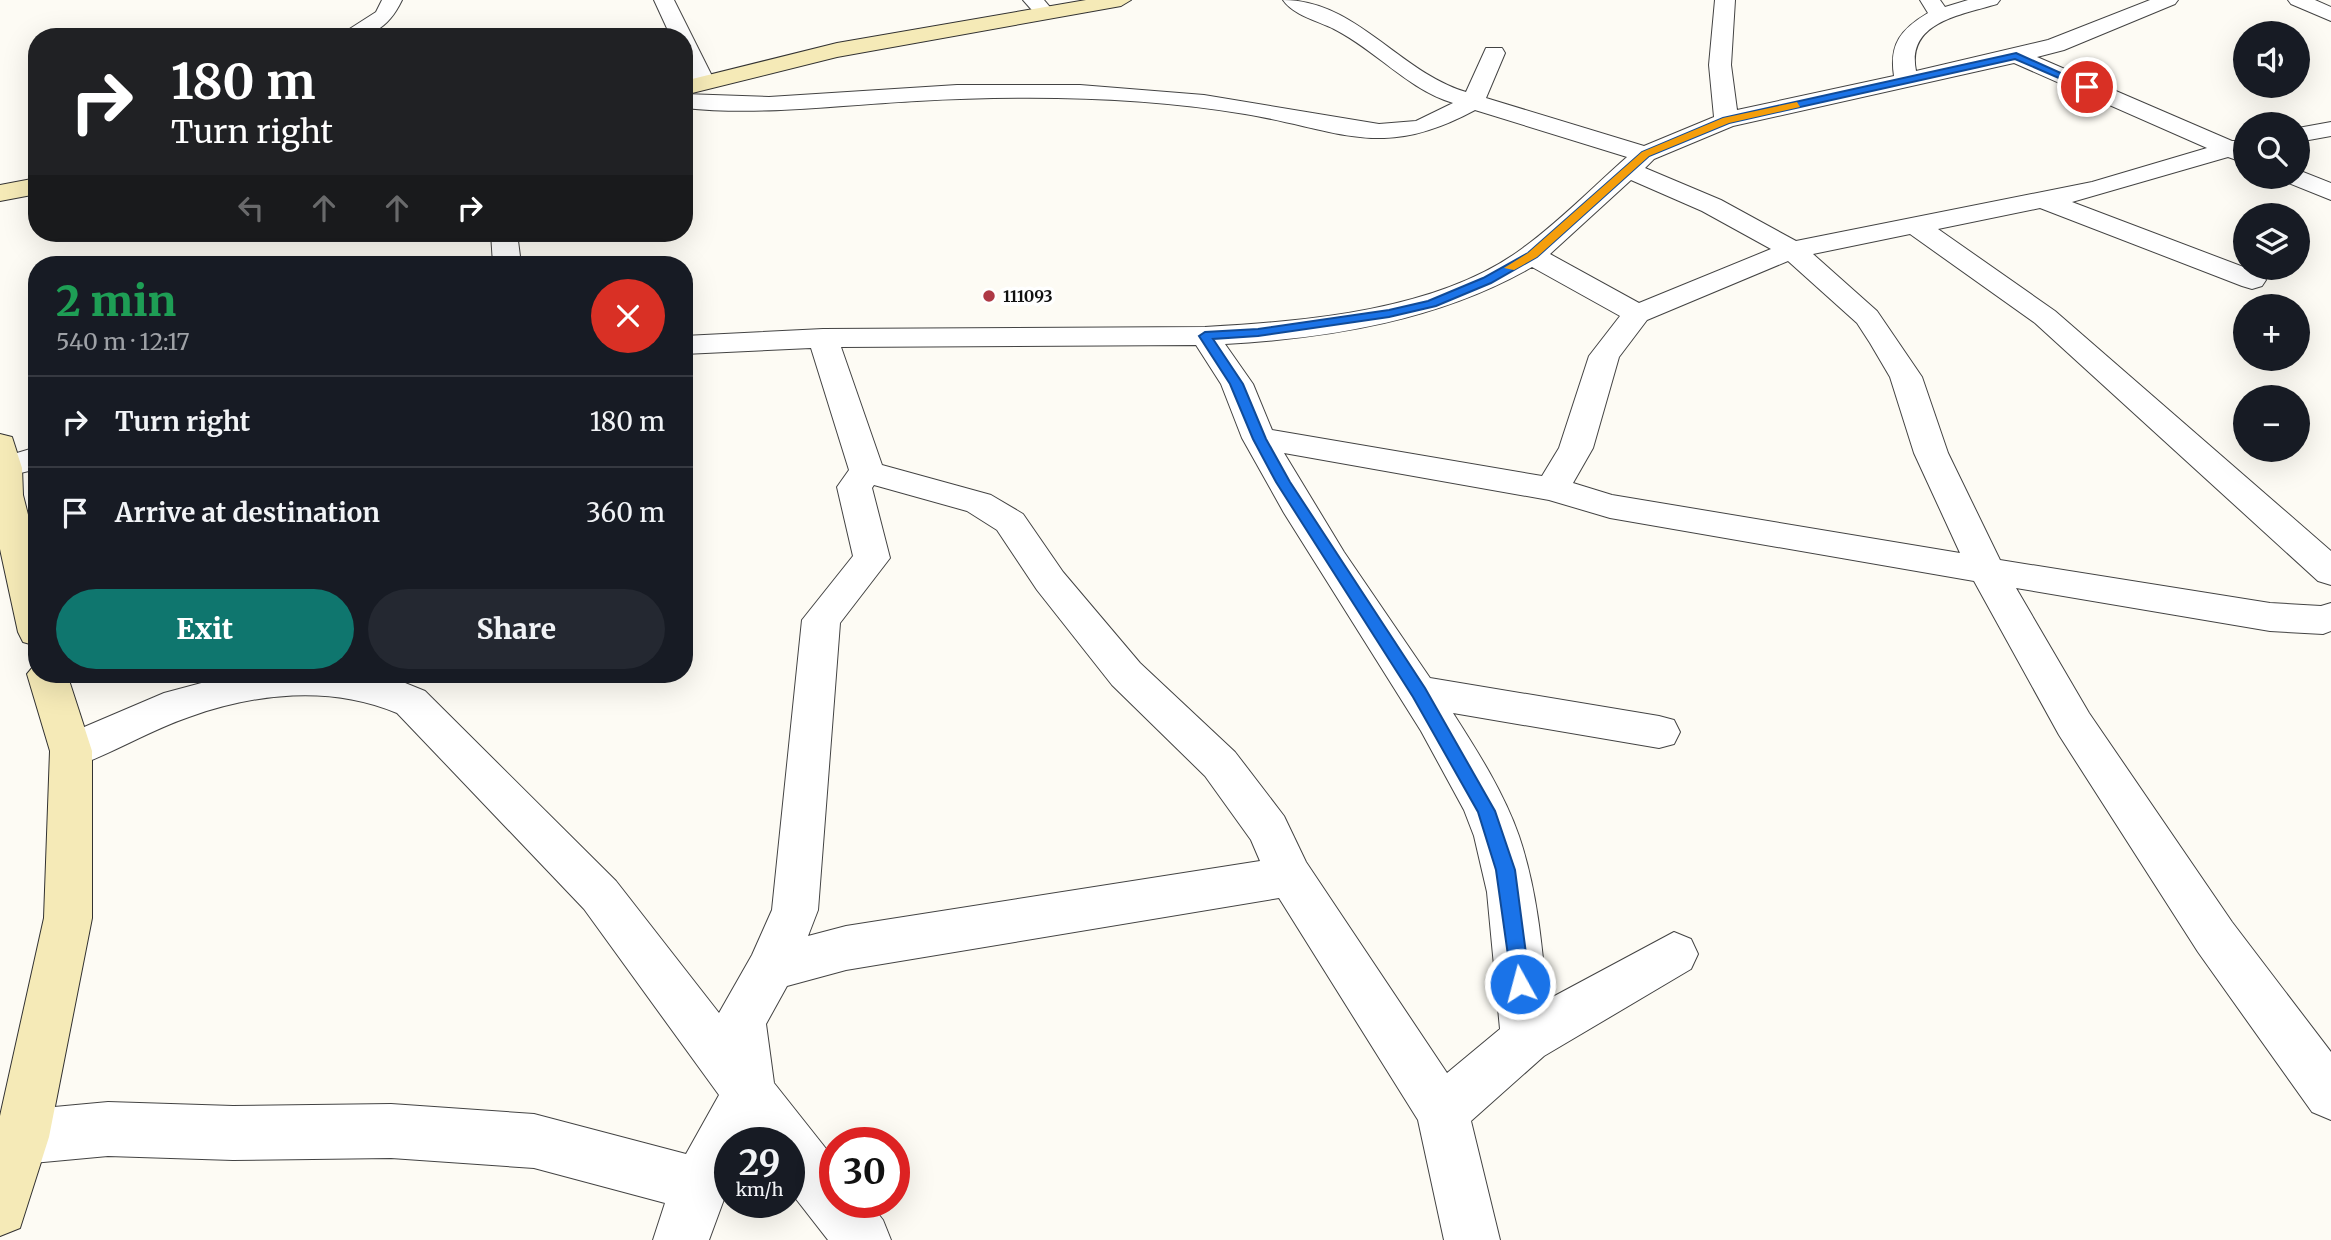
<!DOCTYPE html>
<html lang="en">
<head>
<meta charset="utf-8">
<style>
  :root { --surface:#171b24; --page:#242831; --text:#f1f3f6; --muted:#9ea1a6; --line:#363941; --accent:#0f766e }
  body { margin:0; font-family:Merriweather,serif; background:var(--page); color:var(--text); height:100vh; display:flex; flex-direction:column; font-size:26px; white-space:nowrap }
  * { box-sizing:border-box; margin:0 }
  p { font-size:23px; color:var(--muted) }
  .icon { flex:none; width:38px; height:38px; fill:none; stroke:currentColor; stroke-width:2; stroke-linecap:round; stroke-linejoin:round }
  .map { position:relative; flex:1; overflow:hidden }
  .panel { position:absolute; left:28px; top:256px; width:665px; height:427px; display:flex; flex-direction:column; background:var(--surface); border-radius:28px; box-shadow:0 7px 28px #0002 }
  .panel>* { flex:none }
  .top-card { position:absolute; left:28px; top:28px; width:665px; height:214px; border-radius:28px; box-shadow:0 7px 28px #0002; background:#202124; color:#fff; overflow:hidden }
  .buttons { position:absolute; left:2233px; top:21px; display:grid; gap:14px }
  .buttons a { display:grid; place-items:center; width:77px; height:77px; border-radius:50%; background:var(--surface); box-shadow:0 7px 28px #0002; font-size:35px }
  .speed { position:absolute; left:714px; top:1127px; display:flex; gap:14px; font-size:35px; font-weight:700; text-align:center }
  .speed>* { display:grid; place-content:center; width:91px; height:91px; border-radius:50%; background:var(--surface); box-shadow:0 7px 28px #0002; line-height:1 }
  .speed small { font-size:18px; font-weight:400 }
  .speed .limit { border:10px solid #d22; background:#fff; color:#111 }
  .pin { position:absolute; display:grid; place-items:center; width:60px; height:60px; color:#fff; margin:-30px; border:4px solid #fff; border-radius:50%; box-shadow:0 2px 7px #0007 }
  .me { position:absolute; width:77px; margin:-38px; rotate:353deg; stroke-linejoin:round; filter:drop-shadow(0 0 5px #0008) }
  .turn { display:flex; align-items:center; gap:24px; height:147px; padding:0 28px; font-size:32px }
  .turn .icon { width:91px; height:91px; stroke-width:2.5 }
  .turn b { display:block; font-size:49px; line-height:60px }
  .lanes { display:flex; align-items:center; height:66px; padding:0 28px; background:#0003; justify-content:center; gap:35px; direction:ltr }
  .lanes .off { opacity:.35 }
  .round { display:grid; place-items:center; flex:none; width:74px; height:74px; border-radius:37px; background:var(--page) }
  .overview { display:flex; align-items:center; justify-content:space-between; height:119px; padding:0 28px }
  h1 { font-size:42px; font-weight:800; line-height:52px; color:#1e9e55 }
  .primary-button { display:flex; gap:14px; margin-top:auto; padding:14px 28px }
  .primary-button a { flex:1; height:80px; border-radius:42px; background:var(--accent); color:#fff; font-size:28px; font-weight:800; line-height:80px; text-align:center }
  .primary-button a+a { background:var(--page); color:var(--text) }
  ul { padding:0; list-style:none }
  li { display:flex; align-items:center; gap:21px; height:91px; padding:0 28px; border-top:2px solid var(--line) }
  li div { flex:1 }
  li b { display:block; font-size:26px }
  li em { font-style:normal }
  .map>svg:first-child { display:block }
</style>
</head>
<body>
<div class="map">
<svg width="2331" height="1240" viewBox="0 0 2331 1240">
  <rect width="100%" height="100%" fill="#fdfbf4"/>
  <g fill="none" stroke-linecap="round" stroke-linejoin="round">
    <defs>
      <g id="street">
        <path d="M 382,0 L 402,0 C 387,31 370,37 337,37 L 376,12 Z"/>
        <path d="M 654,0 L 674,0 L 715,82 L 712,87 L 704,89 C 682,83 684,55 684,37 L 671,37 Z"/>
        <polygon points="1023,0 1044,0 1055,13 1045,19 1038,17"/>
        <path d="M 1283,0 C 1356,0 1399,72 1466,92 L 1486,48 L 1502,48 L 1505,53 L 1486,98 L 1644,146 L 1714,117 L 1709,65 L 1715,0 L 1735,0 L 1731,65 L 1737,110 L 1894,76 C 1889,44 1901,29 1928,13 L 1920,0 L 1940,0 L 1945,7 L 1968,0 L 2000,0 L 1997,4 C 1961,15 1906,22 1916,71 L 2048,40 L 2150,0 L 2178,0 L 2175,4 L 2064,50 L 2037,57 L 2232,141 L 2245,141 L 2245,163 L 2228,157 L 2072,202 L 2262,274 L 2266,280 L 2262,286 L 2252,289 L 2242,286 L 2040,208 L 1938,229 L 2055,311 L 2331,551 L 2331,585 L 2318,581 L 2035,323 L 1910,234 L 1813,254 L 1877,311 L 1922,377 L 1948,453 L 2000,560 L 2270,603 L 2321,606 L 2331,603 L 2331,631 L 2323,634 L 2270,631 L 2016,588 L 2089,713 L 2232,922 L 2331,1052 L 2331,1120 L 2312,1112 L 2198,952 L 2059,735 L 1974,581 L 1610,518 L 1549,500 L 1284,453 L 1344,552 L 1430,678 L 1659,716 L 1674,720 L 1680,732 L 1674,744 L 1659,748 L 1453,713 C 1478,752 1504,793 1519,836 C 1537,889 1542,945 1547,1000 L 1674,932 L 1691,939 L 1698,954 L 1691,969 L 1544,1056 L 1471,1121 L 1500,1240 L 1444,1240 L 1418,1120 L 1279,898 L 846,970 L 787,986 L 766,1024 L 774,1083 L 835,1160 L 835,1202 L 869,1202 L 883,1220 L 891,1240 L 828,1240 L 789,1190 L 789,1143 L 730,1143 L 730,1183 L 709,1240 L 653,1240 L 665,1203 L 534,1168 L 391,1158 L 233,1160 L 108,1156 L 22,1164 L 3,1156 L 0,1125 L 3,1118 L 22,1110 L 108,1102 L 233,1106 L 391,1104 L 534,1114 L 686,1154 L 719,1095 L 584,909 L 397,713 C 330,685 256,693 189,717 C 148,731 112,754 71,768 L 56,763 L 50,751 L 56,739 L 164,693 L 235,674 L 383,674 L 425,691 L 616,881 L 719,1013 L 752,955 L 772,910 L 802,620 L 853,556 L 837,487 L 849,470 L 811,348 L 684,354 L 684,336 L 823,329 L 1205,327 C 1306,321 1439,311 1523,248 C 1560,221 1593,187 1627,157 L 1475,110 C 1381,161 1341,130 1245,114 C 1137,96 1026,95 917,101 C 839,105 762,116 684,108 L 684,94 L 769,97 L 957,85 L 1080,85 L 1204,95 L 1379,124 L 1416,121 L 1453,103 C 1407,89 1376,50 1334,29 C 1318,21 1293,15 1283,0 ZM 2014,63 L 2207,148 L 2092,182 L 1796,241 L 1721,200 L 1645,168 L 1654,159 L 1733,126 ZM 1631,180 L 1702,211 L 1771,249 L 1639,303 L 1550,254 ZM 1788,261 L 1857,323 L 1870,343 L 1890,377 L 1914,453 L 1960,553 L 1612,495 L 1573,483 L 1593,448 L 1619,357 L 1647,320 ZM 1532,267 L 1620,316 L 1589,356 L 1559,448 L 1542,476 L 1272,430 L 1253,384 L 1225,344 C 1331,338 1440,320 1532,267 ZM 1196,345 L 1221,384 L 1242,438 L 1284,513 L 1421,731 L 1464,810 L 1474,836 L 1487,892 L 1500,1029 L 1447,1073 L 1306,862 L 1284,816 L 1235,752 L 1140,663 L 1063,572 L 1023,514 L 991,495 L 882,465 L 841,347 ZM 874,485 L 967,511 L 997,530 L 1037,590 L 1112,685 L 1205,776 L 1251,840 L 1260,861 L 846,926 L 808,936 L 818,910 L 840,623 L 890,558 L 872,488 Z"/>
        <polygon points="2288,0 2315,0 2331,7 2331,21 2291,4"/>
        <polygon points="2331,122 2331,136 2298,142 2298,128"/>
        <polygon points="2298,170 2331,183 2331,200 2286,182 2282,177 2298,177"/>
        <polygon points="491,233 517,233 521,264 493,264"/>
        <polygon points="37,447 37,469 0,478 0,458"/>
      </g>
      <g id="secondary">
        <polygon points="1086,0 1131,0 1121,6 837,57 684,95 684,81 837,43"/>
        <polygon points="37,178 37,194 0,201 0,185"/>
        <polygon points="0,434 12,437 22,468 23,495 37,550 37,646 23,642 18,632 0,549"/>
        <polygon points="37,662 37,674 67,674 92,751 92,918 49,1137 20,1228 0,1236 0,1116 44,918 50,751 27,674"/>
      </g>
    </defs>
    <use href="#street" stroke="#434343" stroke-width="2"/>
    <use href="#secondary" stroke="#323232" stroke-width="2"/>
    <use href="#street" fill="#fff" fill-rule="evenodd"/>
    <use href="#secondary" fill="#f5eab7" fill-rule="evenodd"/>
  </g>
  <polygon fill="#1a73e8" stroke="#114b97" stroke-width="2" points="2016,53 2092,87 2084,89 2015,59 1729,123 1649,156 1537,257 1491,283 1436,306 1389,317 1258,336 1213,339 1243,384 1266,439 1290,482 1425,688 1495,811 1515,870 1530,984 1527,991 1520,994 1513,991 1496,870 1478,812 1413,697 1276,482 1253,439 1230,384 1199,336 1205,332 1258,329 1389,310 1428,301 1483,278 1528,253 1642,152 1723,118"/>
  <polygon fill="#f59e0b" points="1797,102 1800,107 1729,123 1649,156 1537,257 1514,270 1504,268 1528,253 1642,152 1723,118"/>
  <circle fill="#ae3945" stroke="#fff" stroke-width="2.5" cx="989" cy="296" r="7"/>
  <g text-anchor="middle" dominant-baseline="central" stroke-width="7" stroke-linejoin="round" paint-order="stroke">
    <g font-size="16" font-weight="bold" fill="#101010" stroke="#fff" text-anchor="start">
      <text x="1003" y="296">111093</text>
    </g>
  </g>
</svg>
<div class="buttons">
<a><svg class="icon" aria-label="sound" viewBox="0 0 24 24"><path d="M4 9h4l5-4v14l-5-4H4zM17 9q2 3 0 6"/></svg></a>
<a><svg class="icon" aria-label="search" viewBox="0 0 24 24"><circle cx="10" cy="10" r="6"/><path d="M15 15l6 6"/></svg></a>
<a><svg class="icon" aria-label="layers" viewBox="0 0 24 24"><path d="M12 4l9 5-9 5-9-5zM3 14l9 5 9-5"/></svg></a>
<a>+</a>
<a>−</a>
</div>
<div class="speed"><div>29<small>km/h</small></div><div class="limit">30</div></div>
<div class="pin" style="left:2087px;top:87px;background:#d93025"><svg class="icon" aria-label="arrive" viewBox="0 0 24 24"><path d="M6 21V4h12l-3 4 3 4H6"/></svg></div>
<svg class="me" style="left:1520px;top:984px" viewBox="-20 -20 40 40"><circle r="17" fill="#1a73e8" stroke="#fff" stroke-width="3"/><path d="M0-11L8 9 0 5-8 9z" fill="#fff"/></svg>
<div class="top-card">
<div class="turn"><svg class="icon" aria-label="right" viewBox="0 0 24 24"><path d="M7 20v-9h11M14 6l5 5-5 5"/></svg><div><b>180 m</b>Turn right</div></div>
<div class="lanes"><svg class="icon off" aria-label="left" viewBox="0 0 24 24"><path d="M17 20v-9H6M10 6l-5 5 5 5"/></svg><svg class="icon off" aria-label="ahead" viewBox="0 0 24 24"><path d="M12 20V5M6 11l6-6 6 6"/></svg><svg class="icon off" aria-label="ahead" viewBox="0 0 24 24"><path d="M12 20V5M6 11l6-6 6 6"/></svg><svg class="icon" aria-label="right" viewBox="0 0 24 24"><path d="M7 20v-9h11M14 6l5 5-5 5"/></svg></div>
</div>
<section class="panel">
<div class="overview"><div><h1>2 min</h1><p>540 m · 12:17</p></div><a class="round" style="background:#d93025;color:#fff"><svg class="icon" aria-label="close" viewBox="0 0 24 24"><path d="M6 6l12 12M18 6L6 18"/></svg></a></div>
<ul>
<li><svg class="icon" aria-label="right" viewBox="0 0 24 24"><path d="M7 20v-9h11M14 6l5 5-5 5"/></svg><div><b>Turn right</b></div><em>180 m</em></li>
<li><svg class="icon" aria-label="arrive" viewBox="0 0 24 24"><path d="M6 21V4h12l-3 4 3 4H6"/></svg><div><b>Arrive at destination</b></div><em>360 m</em></li>
</ul>
<div class="primary-button"><a>Exit</a><a>Share</a></div>
</section>
</div>
</body>
</html>
